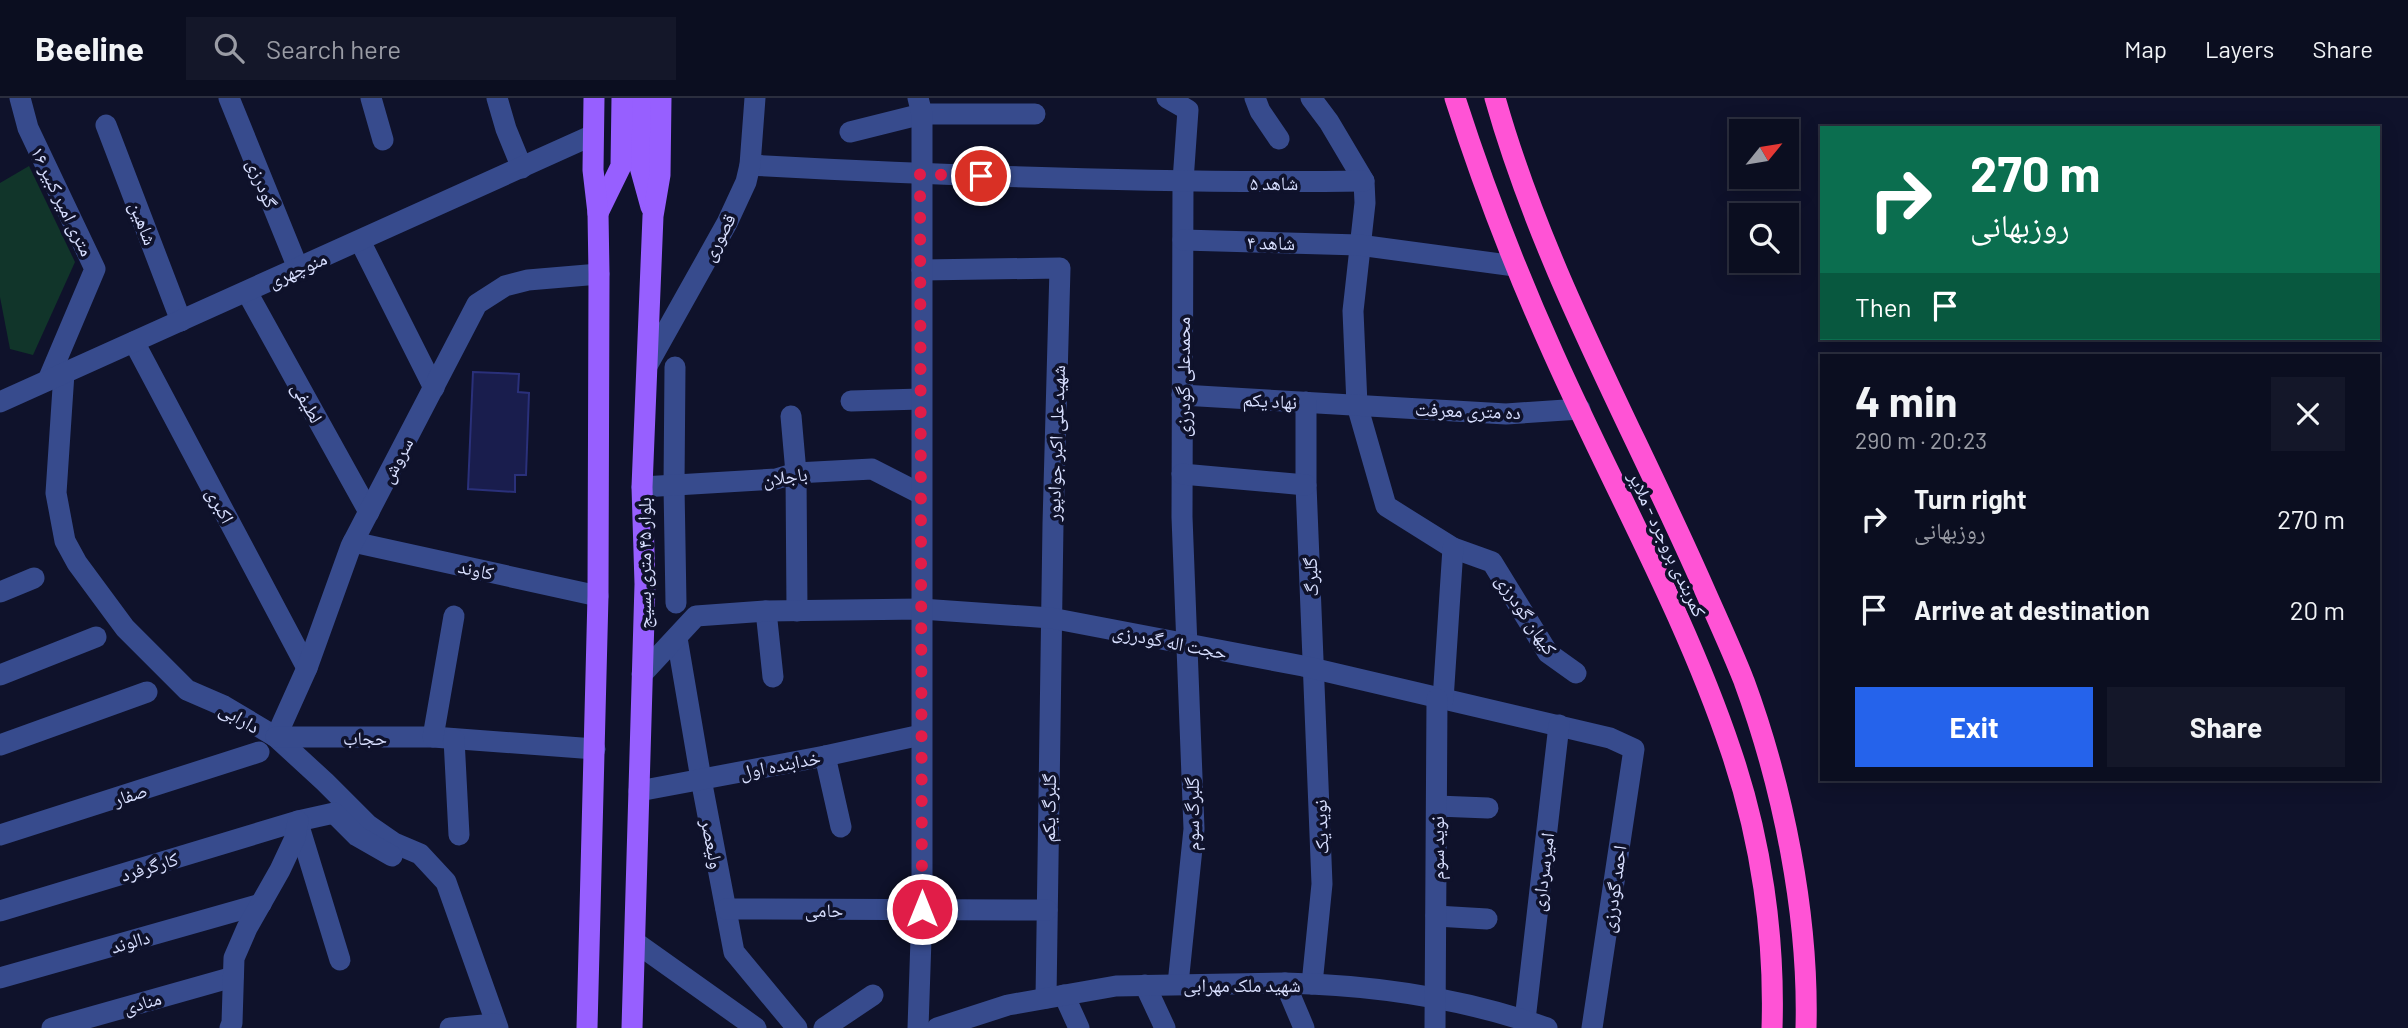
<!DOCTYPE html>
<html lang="en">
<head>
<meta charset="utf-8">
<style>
  :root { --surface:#0b0e20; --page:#141729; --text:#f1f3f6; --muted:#9a9ca5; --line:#2b2e3e; --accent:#2563eb }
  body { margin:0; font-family:Barlow,"Noto Naskh Arabic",sans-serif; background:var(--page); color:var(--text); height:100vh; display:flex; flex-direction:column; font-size:26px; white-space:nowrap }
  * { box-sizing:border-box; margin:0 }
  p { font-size:23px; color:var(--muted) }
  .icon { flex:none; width:38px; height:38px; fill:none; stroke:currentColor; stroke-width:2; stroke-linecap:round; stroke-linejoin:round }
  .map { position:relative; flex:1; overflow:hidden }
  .sheet { position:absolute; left:1820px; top:256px; width:560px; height:427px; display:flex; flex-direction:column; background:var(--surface); border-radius:0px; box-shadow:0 4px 18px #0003,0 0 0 2px var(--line) }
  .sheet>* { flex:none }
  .banner { position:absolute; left:1820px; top:28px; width:560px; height:214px; border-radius:0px; box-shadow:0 4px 18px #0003,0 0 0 2px var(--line); background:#0b6e4f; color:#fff; overflow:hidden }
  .needle { width:46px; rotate:60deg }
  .tools { position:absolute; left:1729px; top:21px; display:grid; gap:14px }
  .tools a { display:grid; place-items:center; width:70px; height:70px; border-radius:0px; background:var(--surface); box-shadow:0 4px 18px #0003,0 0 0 2px var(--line); font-size:35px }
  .pin { position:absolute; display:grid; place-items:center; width:60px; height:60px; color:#fff; margin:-30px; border:4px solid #fff; border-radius:50%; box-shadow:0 2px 7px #0007 }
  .me { position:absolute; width:77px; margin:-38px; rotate:0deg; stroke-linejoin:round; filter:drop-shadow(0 0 5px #0008) }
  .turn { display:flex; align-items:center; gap:24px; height:147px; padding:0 35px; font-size:32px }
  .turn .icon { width:91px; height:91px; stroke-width:2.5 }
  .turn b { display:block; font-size:49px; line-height:60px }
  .then { display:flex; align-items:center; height:66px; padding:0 35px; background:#0003; gap:14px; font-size:26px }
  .round { display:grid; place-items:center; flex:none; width:74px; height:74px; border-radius:0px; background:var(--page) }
  .headline { display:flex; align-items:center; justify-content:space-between; height:119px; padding:0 35px }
  h1 { font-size:42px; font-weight:700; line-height:52px }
  .primary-button { display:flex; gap:14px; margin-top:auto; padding:14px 35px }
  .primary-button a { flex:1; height:80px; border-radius:0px; background:var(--accent); color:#fff; font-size:28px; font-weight:700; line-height:80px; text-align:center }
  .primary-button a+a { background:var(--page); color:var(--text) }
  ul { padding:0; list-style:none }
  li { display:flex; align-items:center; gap:21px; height:91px; padding:0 35px }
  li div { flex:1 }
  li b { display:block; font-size:26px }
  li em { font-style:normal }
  header { display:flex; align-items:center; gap:42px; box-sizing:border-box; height:98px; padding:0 35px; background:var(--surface); border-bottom:2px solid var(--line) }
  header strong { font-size:33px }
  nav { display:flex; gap:38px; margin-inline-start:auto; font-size:24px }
  .search { width:490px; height:63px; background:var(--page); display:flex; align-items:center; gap:18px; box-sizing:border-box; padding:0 24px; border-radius:0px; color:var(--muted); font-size:26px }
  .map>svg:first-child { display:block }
</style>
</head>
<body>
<header>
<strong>Beeline</strong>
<div class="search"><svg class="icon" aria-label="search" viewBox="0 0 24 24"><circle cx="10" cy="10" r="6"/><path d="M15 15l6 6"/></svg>Search here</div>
<nav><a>Map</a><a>Layers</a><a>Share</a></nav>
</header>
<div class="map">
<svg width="2408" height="930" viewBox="0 0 2408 930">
  <rect width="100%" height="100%" fill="#0f122b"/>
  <polygon fill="#11352a" points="29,68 75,164 33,257 10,251 0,199 0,85"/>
  <polygon fill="#191d4d" stroke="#2a307a" stroke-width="2" points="473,274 519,276 518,294 529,295 526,377 515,377 515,394 468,391"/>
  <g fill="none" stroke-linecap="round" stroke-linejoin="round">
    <g stroke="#374b8d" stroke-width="21">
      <polyline points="20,0 28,30 95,171 48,282"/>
      <polyline points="229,0 298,170"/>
      <polyline points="371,0 383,42"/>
      <polyline points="497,0 506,31 522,70"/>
      <polyline points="1167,0 1188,12 1183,83 1182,419 1194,731 1178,886"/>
      <polyline points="1255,0 1260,13 1279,41"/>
      <polyline points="1311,0 1329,24 1364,83 1365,105 1353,213 1357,307 1386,408 1453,450 1492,464 1548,555 1576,575"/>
      <polyline points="106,27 181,223"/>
      <polyline points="850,34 922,16 1035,16"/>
      <path d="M 750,67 C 954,78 1160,86 1364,83"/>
      <polyline points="1183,142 1359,147 1515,168"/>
      <polyline points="360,143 434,290"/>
      <polyline points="922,172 1060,170 1053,426 1046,900"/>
      <polyline points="247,194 369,414"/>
      <polyline points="134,244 307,570"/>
      <polyline points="648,266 727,125 746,84 750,67 755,0"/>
      <polyline points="675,269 674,388 676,505"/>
      <polyline points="64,275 56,395 65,443 77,465 125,530 187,592 224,608 276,639 325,684 368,727 394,745 420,756 446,784 498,930"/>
      <polyline points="1182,297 1506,316 1580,311"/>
      <polyline points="851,303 921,301"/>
      <polyline points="0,304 593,37"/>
      <polyline points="1306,304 1306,387 1322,786 1312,886"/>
      <polyline points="791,318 796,375 797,513"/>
      <polyline points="1182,376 1306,387"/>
      <polyline points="642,389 776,381 796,375 872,371 921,396"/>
      <polyline points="353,444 598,498"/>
      <polyline points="0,494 34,480"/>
      <polyline points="766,513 773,579"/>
      <polyline points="677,540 701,681 734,854 797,930"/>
      <polyline points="642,576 696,518 766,513 921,511 1051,520 1303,568 1610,640 1634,651 1592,930"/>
      <polyline points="0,577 96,539"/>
      <polyline points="1443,602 1453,450"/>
      <polyline points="276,639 307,570 351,448 477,206 505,188 528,182 599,176"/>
      <polyline points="276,639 433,639 595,651"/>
      <polyline points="433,639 454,518"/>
      <polyline points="454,641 459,737"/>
      <polyline points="0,647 147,594"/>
      <polyline points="825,658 841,729"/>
      <polyline points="639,693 825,658 921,637"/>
      <polyline points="1437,708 1488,710"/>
      <polyline points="298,725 340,862"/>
      <polyline points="0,737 259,654"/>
      <polyline points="726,811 1047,812"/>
      <polyline points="0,813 298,723 334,715 357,738 392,758"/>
      <polyline points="1436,818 1487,821"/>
      <polyline points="635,844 756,930"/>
      <polyline points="0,880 261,806"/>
      <polyline points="1285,885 1304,930"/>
      <polyline points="1145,887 1165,930"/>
      <polyline points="1064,897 1079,930"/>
      <polyline points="1525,922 1559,627"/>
      <polyline points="52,930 233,879"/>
      <polyline points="230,930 232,925 234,860 247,830 280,772 295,740 298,723"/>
      <polyline points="450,930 495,926"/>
      <polyline points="824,930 873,897"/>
      <polyline points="918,930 922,811 922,16 918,0"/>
      <path d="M 937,930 L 1008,907 L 1116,888 L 1285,885 C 1374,887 1463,900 1547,930"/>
      <polyline points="1435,930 1437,601"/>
    </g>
    <g stroke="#975fff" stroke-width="21">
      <polyline points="641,0 640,69 651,109"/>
      <polyline points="598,115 621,68 622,0"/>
      <polyline points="587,930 598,498 599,176 598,115 593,72 594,0"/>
      <polyline points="632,930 645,486 642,389 653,118 660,77 661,0"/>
    </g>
    <g stroke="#ff53d5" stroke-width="21">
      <path d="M 1455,0 C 1483,87 1516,173 1554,257 C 1613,389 1685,516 1731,653 C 1761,741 1775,838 1772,930"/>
      <path d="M 1495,0 C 1543,170 1631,325 1702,486 C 1716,518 1731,550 1744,583 C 1783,689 1809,817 1806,930"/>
    </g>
  </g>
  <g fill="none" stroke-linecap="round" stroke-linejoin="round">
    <polyline stroke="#e11d48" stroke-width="12" stroke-dasharray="0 21.6" points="922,811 920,76 981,78"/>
  </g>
  <g text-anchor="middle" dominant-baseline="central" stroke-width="7" stroke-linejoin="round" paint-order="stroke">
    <g font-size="19" fill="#d8dfff" stroke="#0f122b">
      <text x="1274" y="84">شاهد ۵</text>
      <text transform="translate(263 85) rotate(68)">گودرزی</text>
      <text transform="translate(63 103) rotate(64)">۱۶ متری امیر کبیر</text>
      <text transform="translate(144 125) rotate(69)">شاهین</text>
      <text transform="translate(718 139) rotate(-62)">قصوری</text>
      <text transform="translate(1271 144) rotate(1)">شاهد ۴</text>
      <text transform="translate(297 171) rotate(-24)">منوچهری</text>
      <text transform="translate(1182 279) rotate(-90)">محمدعلی گودرزی</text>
      <text transform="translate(1270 302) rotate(3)">نهاد یکم</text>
      <text transform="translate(308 304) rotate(61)">لطیفی</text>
      <text transform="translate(1468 312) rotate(2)">ده متری معرفت</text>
      <text transform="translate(1055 345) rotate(-88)">شهید علی اکبر جوادپور</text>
      <text transform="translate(396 362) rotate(-62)">سروش</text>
      <text transform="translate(785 378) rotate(-8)">باجلان</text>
      <text transform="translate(221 407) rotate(62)">اکبری</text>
      <text transform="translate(1668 446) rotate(65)">کمربندی بروجرد - ملایر</text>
      <text transform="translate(643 465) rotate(-90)">بلوار ۴۵ متری بسیج</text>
      <text transform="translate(476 471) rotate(12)">کاوند</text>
      <text transform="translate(1310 479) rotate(-92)">گلبرگ</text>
      <text transform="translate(1527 516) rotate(56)">کیهان گودرزی</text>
      <text transform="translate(1170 543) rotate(11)">حجت اله گودرزی</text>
      <text transform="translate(240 619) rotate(30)">دارابی</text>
      <text x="365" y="639">حجاب</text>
      <text transform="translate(780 666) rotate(-11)">خدابنده اول</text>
      <text transform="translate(130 696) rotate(-18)">صفار</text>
      <text transform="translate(1048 710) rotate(-89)">گلبرگ یکم</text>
      <text transform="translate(1191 716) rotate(-90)">گلبرگ سوم</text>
      <text transform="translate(1320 729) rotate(-92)">نوید یک</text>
      <text transform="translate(713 746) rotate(79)">ولیعصر</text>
      <text transform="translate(1436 750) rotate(-90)">نوید سوم</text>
      <text transform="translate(149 768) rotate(-17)">کارگرفرد</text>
      <text transform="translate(1542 774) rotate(-83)">امیرسرداری</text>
      <text transform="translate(1613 791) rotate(-82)">احمد گودرزی</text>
      <text x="824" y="811">حامی</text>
      <text transform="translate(130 843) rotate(-16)">دالوند</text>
      <text x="1242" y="886">شهید ملک مهرابی</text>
      <text transform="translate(142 904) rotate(-16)">منادی</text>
    </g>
  </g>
</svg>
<div class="tools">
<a><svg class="needle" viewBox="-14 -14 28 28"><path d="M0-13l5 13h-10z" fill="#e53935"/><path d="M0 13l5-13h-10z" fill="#9a9ca5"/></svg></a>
<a><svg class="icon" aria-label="search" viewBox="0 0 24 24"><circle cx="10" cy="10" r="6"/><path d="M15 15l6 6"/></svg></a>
</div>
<div class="pin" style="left:981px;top:78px;background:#d93025"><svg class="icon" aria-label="arrive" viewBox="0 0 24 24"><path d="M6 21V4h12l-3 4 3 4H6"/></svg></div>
<svg class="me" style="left:922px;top:811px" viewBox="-20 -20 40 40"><circle r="17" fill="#e11d48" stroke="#fff" stroke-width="3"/><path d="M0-11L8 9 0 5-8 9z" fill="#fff"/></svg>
<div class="banner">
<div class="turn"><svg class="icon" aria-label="right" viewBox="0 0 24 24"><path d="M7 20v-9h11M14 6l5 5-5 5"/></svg><div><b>270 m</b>روزبهانی</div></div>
<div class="then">Then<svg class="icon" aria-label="arrive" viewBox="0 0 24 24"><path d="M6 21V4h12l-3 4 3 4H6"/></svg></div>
</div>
<section class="sheet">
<div class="headline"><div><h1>4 min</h1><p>290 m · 20:23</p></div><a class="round"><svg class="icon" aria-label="close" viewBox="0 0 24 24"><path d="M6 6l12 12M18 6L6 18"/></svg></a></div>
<ul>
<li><svg class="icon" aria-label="right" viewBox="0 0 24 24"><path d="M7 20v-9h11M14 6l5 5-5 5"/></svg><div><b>Turn right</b><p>روزبهانی</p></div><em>270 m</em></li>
<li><svg class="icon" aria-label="arrive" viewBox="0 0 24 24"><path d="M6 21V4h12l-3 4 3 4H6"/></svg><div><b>Arrive at destination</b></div><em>20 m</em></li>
</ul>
<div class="primary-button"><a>Exit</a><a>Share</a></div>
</section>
</div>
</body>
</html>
